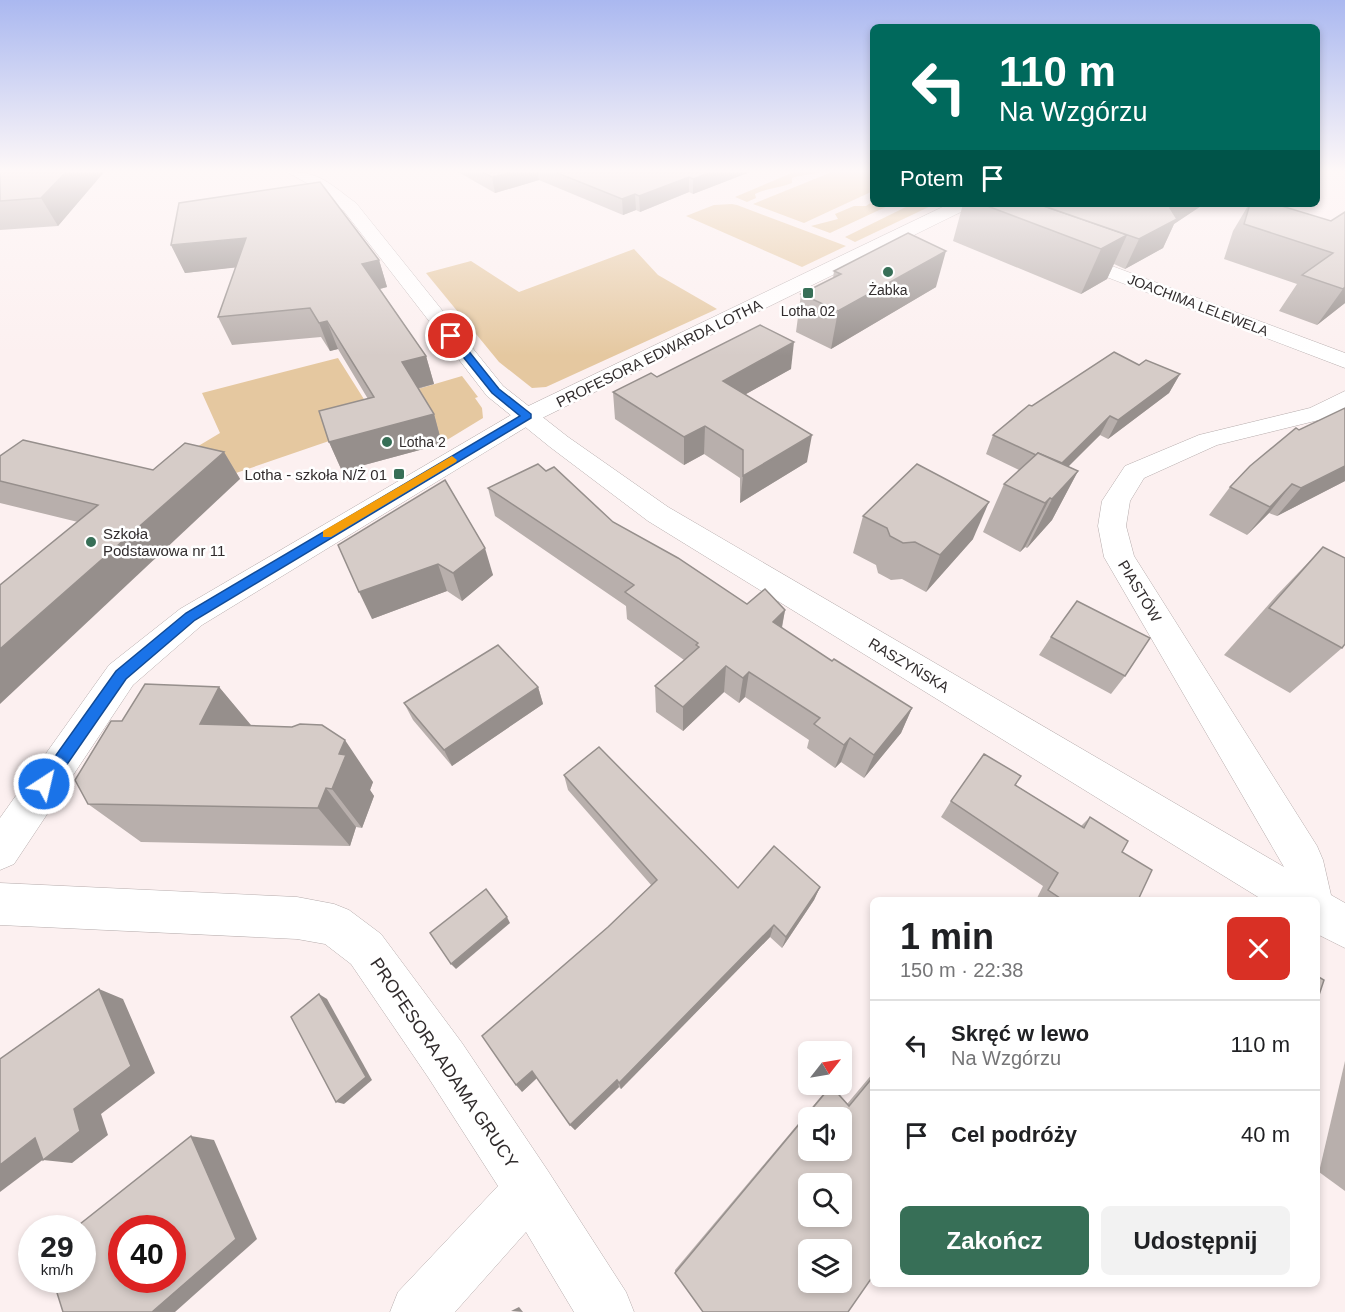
<!DOCTYPE html>
<html lang="pl">
<head>
<meta charset="utf-8">
<style>
  :root { --surface:#fff; --page:#f2f2f2; --text:#202124; --muted:#757577; --line:#e0e0e0; --accent:#376f57 }
  body { margin:0; font-family:Helvetica,sans-serif; background:var(--page); color:var(--text); height:100vh; display:flex; flex-direction:column; font-size:22px; white-space:nowrap }
  * { box-sizing:border-box; margin:0 }
  p { font-size:20px; color:var(--muted) }
  .icon { flex:none; width:33px; height:33px; fill:none; stroke:currentColor; stroke-width:2; stroke-linecap:round; stroke-linejoin:round }
  .map { position:relative; flex:1; overflow:hidden }
  .details { position:absolute; left:870px; top:897px; width:450px; height:390px; display:flex; flex-direction:column; background:var(--surface); border-radius:9px; box-shadow:0 3px 9px #0003 }
  .details>* { flex:none }
  .guide { position:absolute; left:870px; top:24px; width:450px; height:183px; border-radius:9px; box-shadow:0 3px 9px #0003; background:#00695c; color:#fff; overflow:hidden }
  .needle { width:39px; rotate:59deg }
  .fabs { position:absolute; left:798px; top:1041px; display:grid; gap:12px }
  .fabs a { display:grid; place-items:center; width:54px; height:54px; border-radius:9px; background:var(--surface); box-shadow:0 3px 9px #0003; font-size:30px }
  .speed { position:absolute; left:18px; top:1215px; display:flex; gap:12px; font-size:30px; font-weight:700; text-align:center }
  .speed>* { display:grid; place-content:center; width:78px; height:78px; border-radius:50%; background:var(--surface); box-shadow:0 3px 9px #0003; line-height:1 }
  .speed small { font-size:15px; font-weight:400 }
  .speed .limit { border:9px solid #d22; background:#fff; color:#111 }
  .pin { position:absolute; display:grid; place-items:center; width:51px; height:51px; color:#fff; margin:-26px; border:3px solid #fff; border-radius:50%; box-shadow:0 2px 6px #0007 }
  .me { position:absolute; width:66px; margin:-33px; rotate:35deg; stroke-linejoin:round; filter:drop-shadow(0 0 4px #0008) }
  .turn { display:flex; align-items:center; gap:21px; height:126px; padding:0 30px; font-size:27px }
  .turn .icon { width:78px; height:78px; stroke-width:2.5 }
  .turn b { display:block; font-size:42px; line-height:51px }
  .then { display:flex; align-items:center; height:57px; padding:0 30px; background:#0003; gap:12px; font-size:22px }
  .round { display:grid; place-items:center; flex:none; width:63px; height:63px; border-radius:9px; background:var(--page) }
  .summary { display:flex; align-items:center; justify-content:space-between; height:102px; padding:0 30px }
  h1 { font-size:36px; font-weight:700; line-height:45px }
  .cta { display:flex; gap:12px; margin-top:auto; padding:12px 30px }
  .cta a { flex:1; height:69px; border-radius:9px; background:var(--accent); color:#fff; font-size:24px; font-weight:700; line-height:69px; text-align:center }
  .cta a+a { background:var(--page); color:var(--text) }
  ul { padding:0; list-style:none }
  li { display:flex; align-items:center; gap:18px; height:90px; padding:0 30px; border-top:2px solid var(--line) }
  li div { flex:1 }
  li b { display:block; font-size:22px }
  li em { font-style:normal }
  .map>svg:first-child { display:block }
</style>
</head>
<body>
<div class="map">
<svg width="1345" height="1312" viewBox="0 0 1345 1312">
  <rect width="100%" height="100%" fill="#fcf0f0"/>
  <g fill="#e5c8a0">
    <path d="M 794,172 L 819,172 C 810,176 801,174 792,178 L 792,183 C 780,188 767,188 755,194 L 756,198 L 747,202 L 735,197 Z"/>
    <polygon points="832,172 873,172 873,191 804,223 753,204"/>
    <polygon points="873,196 873,204 892,204 830,233 811,226 838,219 835,214 854,206 866,206 872,202 870,197"/>
    <polygon points="732,204 737,205 846,246 802,267 686,216 714,205"/>
    <polygon points="912,204 935,204 855,242 845,237"/>
    <polygon points="634,249 658,275 717,309 546,387 532,388 499,362 426,273 471,261 519,292"/>
    <polygon points="338,358 367,404 462,376 478,397 475,398 482,408 483,418 442,443 332,440 236,473 175,460 220,433 202,393"/>
  </g>
  <g fill="none" stroke-linecap="round" stroke-linejoin="round">
    <defs>
      <g id="minor">
        <path d="M 287,172 C 320,171 331,185 356,203 L 503,386 L 568,437 L 668,507 L 1284,867 L 1104,557 L 1098,526 L 1102,501 L 1125,466 L 1199,435 L 1310,408 L 1345,391 L 1345,408 L 1327,418 L 1217,445 L 1144,478 L 1130,501 L 1126,526 L 1134,556 L 1317,846 L 1323,860 L 1331,895 L 1345,903 L 1345,948 L 1317,934 L 1317,900 L 1263,900 L 648,521 L 550,447 L 487,396 L 344,211 L 314,187 Z"/>
        <polygon points="1069,250 1345,353 1345,368 1062,260 1060,256 1062,252"/>
        <polygon points="0,883 297,897 334,904 349,910 381,934 462,1043 548,1171 626,1292 634,1312 574,1312 526,1232 455,1312 390,1312 398,1292 498,1186 428,1077 351,964 325,944 297,939 0,925"/>
      </g>
      <polygon id="tertiary" points="949,204 972,204 969,208 536,421 202,625 133,685 14,864 0,870 0,818 109,665 180,609 518,411"/>
    </defs>
    <use href="#minor" stroke="#b6acac" stroke-width="1"/>
    <use href="#tertiary" stroke="#b6acac" stroke-width="1"/>
    <use href="#minor" fill="#fff" fill-rule="evenodd"/>
    <use href="#tertiary" fill="#fff" fill-rule="evenodd"/>
  </g>
  <g fill="#b8afac">
    <polygon points="0,172 104,172 58,226 0,230"/>
    <polygon points="458,172 750,172 693,194 689,192 640,212 636,210 623,215 539,180 495,193"/>
    <polygon points="963,204 1204,204 1174,224 1163,248 1125,269 1114,264 1107,279 1081,294 953,241"/>
    <polygon points="1249,204 1275,204 1331,221 1345,212 1345,303 1317,325 1279,311 1297,284 1224,259 1233,231"/>
    <polygon points="171,245 379,260 387,287 380,289 426,356 434,384 418,389 434,414 442,444 342,471 329,442 368,399 338,349 330,351 321,337 232,345 218,317 236,267 185,273"/>
    <polygon points="834,271 936,287 831,349 796,332 801,294 833,278"/>
    <polygon points="1139,365 1180,374 1169,393 1108,439 1100,435 1068,466 1078,471 1052,520 1027,548 1025,547 1020,552 983,532 1004,484 1019,470 986,454 993,435 1032,406"/>
    <polygon points="791,369 746,394 807,462 740,503 740,478 704,454 684,465 615,419 613,392 657,377"/>
    <polygon points="1345,408 1345,481 1277,516 1269,513 1247,535 1209,515 1230,487 1299,430"/>
    <polygon points="224,452 240,479 78,522 0,503 0,456 153,470"/>
    <polygon points="445,480 493,575 462,601 447,591 372,619"/>
    <polygon points="488,488 613,522 747,604 785,610 782,628 832,661 912,708 901,733 864,778 841,762 835,768 807,748 809,740 745,697 739,703 724,692 683,731 656,712 655,686 684,660 627,619 626,606 495,516"/>
    <polygon points="863,516 973,539 926,592 902,579 891,580 878,573 876,565 853,553"/>
    <polygon points="1323,547 1342,648 1290,693 1224,655 1277,595"/>
    <polygon points="1051,637 1125,676 1111,694 1039,655"/>
    <polygon points="219,687 251,726 373,782 370,790 374,796 362,828 356,827 350,846 141,842 88,804 122,721"/>
    <polygon points="538,687 543,704 452,766 413,720 404,703"/>
    <polygon points="564,775 738,888 820,887 814,900 782,948 770,937 621,1089 619,1087 575,1130 570,1125 537,1078 522,1092 608,927 652,886 568,790"/>
    <polygon points="1015,785 1081,826 1090,817 1122,852 1138,900 1036,900 1043,886 941,817 951,801"/>
    <polygon points="1345,1061 1345,1191 1319,1172"/>
    <polygon points="873,1073 873,1276 675,1273 675,1270 824,1093 831,1086 847,1104"/>
  </g>
  <g fill="#968f8c">
    <polygon points="66,172 104,172 58,226 41,198"/>
    <polygon points="512,172 538,172 539,180 495,193 492,177"/>
    <polygon points="711,172 750,172 693,194 693,179"/>
    <polygon points="689,177 689,192 640,212 639,196"/>
    <polygon points="635,194 636,210 623,215 622,199"/>
    <polygon points="1176,204 1204,204 1174,224 1163,248 1125,269 1139,239 1170,208"/>
    <polygon points="1127,235 1107,279 1081,294 1101,249"/>
    <polygon points="246,238 258,265 185,273 171,245"/>
    <polygon points="946,251 936,287 831,349 838,311"/>
    <polygon points="379,260 387,287 371,291 362,264"/>
    <polygon points="1345,287 1345,303 1317,325 1343,289"/>
    <polygon points="327,321 338,349 330,351 319,323"/>
    <polygon points="794,342 791,369 721,408 723,381"/>
    <polygon points="426,356 434,384 411,390 402,362"/>
    <polygon points="1180,374 1169,393 1108,439 1118,420"/>
    <polygon points="434,414 442,444 342,471 329,442"/>
    <polygon points="1110,416 1100,435 1050,485 1059,465"/>
    <polygon points="705,426 704,454 684,465 684,437"/>
    <polygon points="812,435 807,462 740,503 743,476"/>
    <polygon points="224,452 240,479 0,704 0,649"/>
    <polygon points="1345,466 1345,481 1277,516 1301,488"/>
    <polygon points="1078,471 1052,520 1027,548 1052,499"/>
    <polygon points="1292,484 1269,513 1247,535 1270,507"/>
    <polygon points="1050,498 1025,547 1020,552 1045,503"/>
    <polygon points="989,502 973,539 926,592 940,555"/>
    <polygon points="485,548 493,575 462,601 453,573"/>
    <polygon points="438,564 447,591 372,619 359,592"/>
    <polygon points="785,610 780,636 773,622"/>
    <polygon points="726,666 724,692 683,731 683,707"/>
    <polygon points="749,672 745,697 739,703 743,678"/>
    <polygon points="219,687 256,731 200,724"/>
    <polygon points="538,687 543,704 452,766 444,750"/>
    <polygon points="912,708 901,733 864,778 874,755"/>
    <polygon points="850,738 841,762 835,768 844,745"/>
    <polygon points="345,740 373,782 370,790 374,796 362,828 332,789 339,754"/>
    <polygon points="326,788 356,827 350,846 318,808"/>
    <polygon points="820,887 814,900 782,948 786,937"/>
    <polygon points="507,917 510,923 456,969 451,964"/>
    <polygon points="774,925 770,937 621,1089 619,1083"/>
    <polygon points="99,989 123,999 155,1073 101,1114 108,1135 72,1163 43,1160"/>
    <polygon points="319,994 327,999 372,1080 344,1104 336,1102"/>
    <polygon points="532,1071 538,1077 522,1092 516,1085"/>
    <polygon points="617,1080 619,1087 575,1130 570,1125"/>
    <polygon points="191,1136 214,1140 257,1239 175,1312 152,1312"/>
    <polygon points="35,1138 65,1143 0,1192 0,1165"/>
    <polygon points="519,1307 523,1312 511,1311"/>
  </g>
  <g fill="#d6ccc8" stroke="#968f8c" stroke-width="1.5" fill-rule="evenodd">
    <polygon points="0,172 66,172 41,198 0,201"/>
    <polygon points="482,172 512,172 492,177"/>
    <polygon points="555,172 711,172 693,179 689,177 639,196 635,194 622,199"/>
    <polygon points="320,182 379,260 362,264 426,356 402,362 434,414 329,442 319,411 374,397 327,321 319,323 310,308 218,317 246,238 171,245 179,203"/>
    <polygon points="982,204 1038,204 1127,235 1101,249"/>
    <polygon points="1038,204 1176,204 1170,208 1177,219 1139,239"/>
    <polygon points="1250,204 1275,204 1331,221 1345,212 1345,287 1343,289 1302,275 1333,253 1244,224"/>
    <polygon points="908,233 946,251 838,311 801,294 841,274 834,271"/>
    <polygon points="760,325 794,342 723,381 812,435 743,476 743,450 705,426 684,437 613,392 651,373 657,377"/>
    <polygon points="1114,352 1139,365 1146,360 1180,374 1118,420 1110,416 1062,463 1038,453 1036,455 993,435 1029,405 1032,406"/>
    <polygon points="1345,408 1345,466 1301,488 1292,484 1270,507 1230,487 1250,466 1296,428 1299,430"/>
    <polygon points="23,440 153,470 185,443 224,452 0,649 0,585 98,505 0,481 0,456"/>
    <polygon points="1038,453 1078,471 1052,499 1050,498 1045,503 1004,484"/>
    <polygon points="538,464 546,471 554,467 613,522 678,558 747,604 765,589 785,610 773,622 832,661 834,659 912,708 874,755 850,738 844,745 814,724 820,718 749,672 743,678 726,666 683,707 655,686 699,647 696,645 698,643 625,592 634,585 488,488"/>
    <polygon points="917,464 989,502 940,555 915,542 903,543 890,536 887,528 863,516"/>
    <polygon points="445,480 485,548 453,573 438,564 359,592 338,545"/>
    <polygon points="1323,547 1345,558 1345,644 1342,648 1269,608"/>
    <polygon points="1077,601 1150,638 1125,676 1051,637"/>
    <polygon points="498,645 538,687 444,750 404,703"/>
    <polygon points="145,684 219,687 200,724 292,727 300,724 322,725 345,740 339,754 346,755 332,789 326,788 318,808 88,804 75,780 111,721 122,721"/>
    <polygon points="599,747 738,888 774,846 820,887 786,937 774,925 619,1083 617,1080 570,1125 532,1071 516,1085 482,1036 608,927 657,880 564,775"/>
    <polygon points="984,754 1021,776 1015,785 1084,828 1090,817 1128,841 1122,852 1152,870 1138,900 1063,900 1048,890 1058,873 951,801"/>
    <polygon points="486,889 507,917 451,964 430,933"/>
    <polygon points="1317,976 1324,980 1317,1001"/>
    <polygon points="99,989 131,1066 74,1109 80,1131 43,1160 35,1138 0,1165 0,1059"/>
    <polygon points="319,994 366,1077 336,1102 291,1017"/>
    <path d="M 873,1077 L 873,1276 L 848,1312 L 703,1312 L 675,1273 L 831,1086 L 849,1106 ZM 808,1118 L 842,1118 L 842,1150 L 808,1150 ZM 808,1184 L 842,1184 L 842,1216 L 808,1216 ZM 808,1250 L 842,1250 L 842,1282 L 808,1282 Z"/>
    <path d="M 191,1136 L 236,1239 L 152,1312 L 63,1312 L 53,1280 L 82,1280 L 82,1228 L 75,1228 ZM 122,1228 L 172,1228 L 172,1280 L 122,1280 Z"/>
  </g>
  <linearGradient id="sky" x2="0" y2="1"><stop stop-color="#aab8f0"/><stop offset="0.48" stop-color="#fef8f8"/><stop offset="1" stop-color="#fef8f8" stop-opacity="0"/></linearGradient>
  <rect width="1345" height="356" fill="url(#sky)"/>
  <polygon fill="#1a73e8" stroke="#114b97" stroke-width="1.5" points="448,334 455,334 499,389 531,414 531,418 195,620 126,679 50,789 44,791 39,789 36,784 39,779 116,671 186,613 520,416 492,393 448,338"/>
  <polygon fill="#f59e0b" points="452,456 457,460 456,462 331,537 323,537 323,531"/>
  <g fill="#376f57" stroke="#fff" stroke-width="2">
    <circle cx="888" cy="272" r="6"/>
    <rect x="802" y="287" width="12" height="12" rx="3"/>
    <circle cx="387" cy="442" r="6"/>
    <rect x="393" y="468" width="12" height="12" rx="3"/>
    <circle cx="91" cy="542" r="6"/>
  </g>
  <g text-anchor="middle" dominant-baseline="central" stroke-width="5" stroke-linejoin="round" paint-order="stroke">
    <g font-size="14" fill="#312c2d" stroke="#fff">
      <text x="888" y="290">Żabka</text>
      <text x="808" y="311">Lotha 02</text>
      <text x="399" y="442" text-anchor="start">Lotha 2</text>
    </g>
    <g font-size="14" fill="#312c2d" stroke="#fff">
      <text transform="translate(1198 305) rotate(21)">JOACHIMA LELEWELA</text>
    </g>
    <g font-size="15" fill="#312c2d" stroke="#fff">
      <text transform="translate(659 353) rotate(-26)">PROFESORA EDWARDA LOTHA</text>
      <text transform="translate(1140 591) rotate(59)">PIASTÓW</text>
      <text transform="translate(909 665) rotate(31)">RASZYŃSKA</text>
    </g>
    <g font-size="15" fill="#312c2d" stroke="#fff" text-anchor="end">
      <text x="387" y="474">Lotha - szkoła N/Ż 01</text>
      <text x="103" y="533" text-anchor="start">Szkoła<tspan x="103" dy="17">Podstawowa nr 11</tspan></text>
    </g>
    <g font-size="18" fill="#312c2d" stroke="#fff">
      <text transform="translate(444 1063) rotate(56)">PROFESORA ADAMA GRUCY</text>
    </g>
  </g>
</svg>
<div class="fabs">
<a><svg class="needle" viewBox="-14 -14 28 28"><path d="M0-13l5 13h-10z" fill="#e53935"/><path d="M0 13l5-13h-10z" fill="#757577"/></svg></a>
<a><svg class="icon" aria-label="sound" viewBox="0 0 24 24"><path d="M4 9h4l5-4v14l-5-4H4zM17 9q2 3 0 6"/></svg></a>
<a><svg class="icon" aria-label="search" viewBox="0 0 24 24"><circle cx="10" cy="10" r="6"/><path d="M15 15l6 6"/></svg></a>
<a><svg class="icon" aria-label="layers" viewBox="0 0 24 24"><path d="M12 4l9 5-9 5-9-5zM3 14l9 5 9-5"/></svg></a>
</div>
<div class="speed"><div>29<small>km/h</small></div><div class="limit">40</div></div>
<div class="pin" style="left:451px;top:336px;background:#d93025"><svg class="icon" aria-label="arrive" viewBox="0 0 24 24"><path d="M6 21V4h12l-3 4 3 4H6"/></svg></div>
<svg class="me" style="left:44px;top:784px" viewBox="-20 -20 40 40"><circle r="17" fill="#1a73e8" stroke="#fff" stroke-width="3"/><path d="M0-11L8 9 0 5-8 9z" fill="#fff"/></svg>
<div class="guide">
<div class="turn"><svg class="icon" aria-label="left" viewBox="0 0 24 24"><path d="M17 20v-9H6M10 6l-5 5 5 5"/></svg><div><b>110 m</b>Na Wzgórzu</div></div>
<div class="then">Potem<svg class="icon" aria-label="arrive" viewBox="0 0 24 24"><path d="M6 21V4h12l-3 4 3 4H6"/></svg></div>
</div>
<section class="details">
<div class="summary"><div><h1>1 min</h1><p>150 m · 22:38</p></div><a class="round" style="background:#d93025;color:#fff"><svg class="icon" aria-label="close" viewBox="0 0 24 24"><path d="M6 6l12 12M18 6L6 18"/></svg></a></div>
<ul>
<li><svg class="icon" aria-label="left" viewBox="0 0 24 24"><path d="M17 20v-9H6M10 6l-5 5 5 5"/></svg><div><b>Skręć w lewo</b><p>Na Wzgórzu</p></div><em>110 m</em></li>
<li><svg class="icon" aria-label="arrive" viewBox="0 0 24 24"><path d="M6 21V4h12l-3 4 3 4H6"/></svg><div><b>Cel podróży</b></div><em>40 m</em></li>
</ul>
<div class="cta"><a>Zakończ</a><a>Udostępnij</a></div>
</section>
</div>
</body>
</html>
